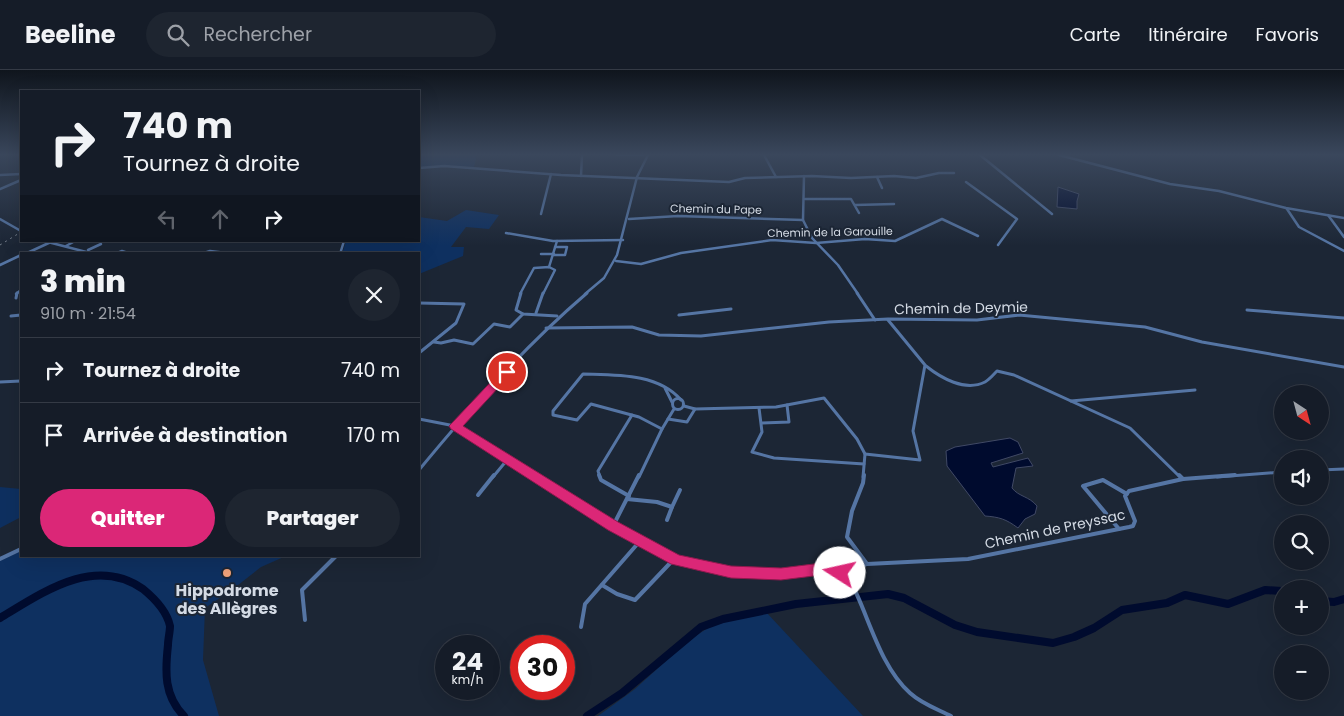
<!DOCTYPE html>
<html lang="fr">
<head>
<meta charset="utf-8">
<style>
  :root { --surface:#151c28; --page:#1e2530; --text:#f1f3f6; --muted:#9da1a8; --line:#343a45; --accent:#db2777 }
  body { margin:0; font-family:Poppins,sans-serif; background:var(--page); color:var(--text); height:100vh; display:flex; flex-direction:column; font-size:19px; white-space:nowrap }
  * { box-sizing:border-box; margin:0 }
  p { font-size:16px; color:var(--muted) }
  .icon { flex:none; width:28px; height:28px; fill:none; stroke:currentColor; stroke-width:2; stroke-linecap:round; stroke-linejoin:round }
  .map { position:relative; flex:1; overflow:hidden }
  .drawer { position:absolute; left:20px; top:182px; width:400px; height:305px; display:flex; flex-direction:column; background:var(--surface); border-radius:0px; box-shadow:0 5px 20px #0002,0 0 0 1px var(--line) }
  .drawer>* { flex:none }
  .top-card { position:absolute; left:20px; top:20px; width:400px; height:152px; border-radius:0px; box-shadow:0 5px 20px #0002,0 0 0 1px var(--line); background:#151c28; color:var(--text); overflow:hidden }
  .needle { width:32px; rotate:144deg }
  .buttons { position:absolute; left:1274px; top:315px; display:grid; gap:10px }
  .buttons a { display:grid; place-items:center; width:55px; height:55px; border-radius:50%; background:var(--surface); box-shadow:0 5px 20px #0002,0 0 0 1px var(--line); font-size:25px }
  .speed { position:absolute; left:435px; top:565px; display:flex; gap:10px; font-size:25px; font-weight:700; text-align:center }
  .speed>* { display:grid; place-content:center; width:65px; height:65px; border-radius:50%; background:var(--surface); box-shadow:0 5px 20px #0002,0 0 0 1px var(--line); line-height:1 }
  .speed small { font-size:12px; font-weight:400 }
  .speed .limit { border:8px solid #d22; background:#fff; color:#111 }
  .pin { position:absolute; display:grid; place-items:center; width:42px; height:42px; color:#fff; margin:-21px; border:2px solid #fff; border-radius:50%; box-shadow:0 1px 5px #0007 }
  .me { position:absolute; width:55px; margin:-28px; rotate:280deg; stroke-linejoin:round; filter:drop-shadow(0 0 4px #0008) }
  .turn { display:flex; align-items:center; gap:18px; height:105px; padding:0 20px; font-size:22px }
  .turn .icon { width:65px; height:65px; stroke-width:2.5 }
  .turn b { display:block; font-size:35px; line-height:42px }
  .lanes { display:flex; align-items:center; height:48px; padding:0 20px; background:#0003; justify-content:center; gap:25px; direction:ltr }
  .lanes .off { opacity:.35 }
  .round { display:grid; place-items:center; flex:none; width:52px; height:52px; border-radius:26px; background:var(--page) }
  .summary { display:flex; align-items:center; justify-content:space-between; height:85px; padding:0 20px }
  h1 { font-size:30px; font-weight:800; line-height:38px }
  .action { display:flex; gap:10px; margin-top:auto; padding:10px 20px }
  .action a { flex:1; height:58px; border-radius:30px; background:var(--accent); color:#fff; font-size:20px; font-weight:800; line-height:58px; text-align:center }
  .action a+a { background:var(--page); color:var(--text) }
  ul { padding:0; list-style:none }
  li { display:flex; align-items:center; gap:15px; height:65px; padding:0 20px; border-top:1px solid var(--line) }
  li div { flex:1 }
  li b { display:block; font-size:19px }
  li em { font-style:normal }
  header { display:flex; align-items:center; gap:30px; box-sizing:border-box; height:70px; padding:0 25px; background:var(--surface); border-bottom:1px solid var(--line) }
  header strong { font-size:24px }
  nav { display:flex; gap:28px; margin-inline-start:auto; font-size:18px }
  .search { width:350px; height:45px; background:var(--page); display:flex; align-items:center; gap:12px; box-sizing:border-box; padding:0 18px; border-radius:28px; color:var(--muted); font-size:19px }
  .map>svg:first-child { display:block }
</style>
</head>
<body>
<header>
<strong>Beeline</strong>
<div class="search"><svg class="icon" aria-label="search" viewBox="0 0 24 24"><circle cx="10" cy="10" r="6"/><path d="M15 15l6 6"/></svg>Rechercher</div>
<nav><a>Carte</a><a>Itinéraire</a><a>Favoris</a></nav>
</header>
<div class="map">
<svg width="1344" height="646" viewBox="0 0 1344 646">
  <rect width="100%" height="100%" fill="#1c2635"/>
  <g fill="#0e3060">
    <polygon points="419,85 477,85 474,97 444,95 419,97"/>
    <polygon points="466,140 499,145 489,159 466,157 451,177 464,177 463,186 419,204 419,184 342,184 346,171 419,171 419,147 447,151"/>
    <polygon points="0,417 21,419 21,447 0,458"/>
    <polygon points="21,481 21,486 286,486 261,497 233,519 205,538 203,590 219,646 0,646 0,491"/>
    <polygon points="766,542 863,646 598,646 635,619 689,570 716,553"/>
  </g>
  <g fill="#000b2e" stroke="#404965">
    <polygon points="1058,117 1079,124 1077,131 1077,139 1057,137"/>
    <path d="M 1010,368 L 1018,372 L 1023,383 L 991,393 L 993,397 L 1028,388 L 1033,396 L 1016,398 L 1012,418 C 1019,427 1029,426 1037,436 L 1035,444 L 1025,449 L 1018,458 C 1006,449 999,447 985,446 L 947,396 L 946,381 L 955,377 Z"/>
  </g>
  <g fill="none" stroke-linecap="round" stroke-linejoin="round">
    <g stroke="#000b2e" stroke-width="8">
      <polyline points="1320,531 1334,532 1344,529"/>
      <path d="M 0,548 C 43,522 95,485 143,519 C 154,528 167,542 170,556 C 170,562 168,569 168,575 C 165,602 164,626 184,646"/>
      <polyline points="587,646 622,623 701,557 723,549 796,534 888,524 904,528 955,555 977,562 1053,573 1074,567 1094,558 1122,540 1167,533 1185,525 1228,534 1265,520 1282,521"/>
    </g>
    <g stroke="#5575a4" stroke-width="2.5">
      <polyline points="617,85 643,85"/>
      <polyline points="764,85 776,107"/>
      <polyline points="980,85 1052,144"/>
      <polyline points="1059,85 1170,114 1219,121 1286,138 1344,148"/>
      <polyline points="419,98 444,96 561,105 729,112 745,108 812,106 851,108 894,106 916,108 939,103 954,103"/>
      <polyline points="0,105 21,104"/>
      <polyline points="581,106 582,85"/>
      <polyline points="804,106 803,150 812,168 838,195 858,224"/>
      <polyline points="877,107 882,118"/>
      <polyline points="966,112 1017,149 998,175"/>
      <polyline points="805,129 851,129 859,143"/>
      <polyline points="855,135 894,134"/>
      <polyline points="1287,139 1299,157 1344,181"/>
      <polyline points="541,144 551,104"/>
      <polyline points="1328,145 1344,167"/>
      <polyline points="0,149 21,161"/>
      <polyline points="629,149 678,146 803,150"/>
      <polyline points="506,163 553,171 623,170"/>
      <polyline points="44,171 94,184"/>
      <polyline points="66,176 75,171"/>
      <polyline points="88,180 101,174"/>
      <polyline points="25,184 53,171"/>
      <polyline points="115,184 122,181 131,184"/>
      <polyline points="201,184 210,181 235,184"/>
      <polyline points="340,184 344,171"/>
      <polyline points="541,184 554,184"/>
      <polyline points="553,185 565,185 567,177 555,177"/>
      <polyline points="616,191 641,194 681,183 772,170 816,173 865,169 895,171 942,149 978,166"/>
      <polyline points="0,195 21,185"/>
      <polyline points="549,197 557,171"/>
      <polyline points="16,224 21,220"/>
      <polyline points="520,224 534,198 549,197 555,200 543,224"/>
      <polyline points="585,224 604,208 617,185 637,107 648,85"/>
    </g>
    <g stroke="#5575a4" stroke-width="3">
      <polyline points="521,223 516,240 523,244 557,246"/>
      <polyline points="857,223 875,250"/>
      <polyline points="16,228 17,223"/>
      <polyline points="419,233 464,234 456,253 419,283"/>
      <polyline points="1247,240 1344,248"/>
      <polyline points="536,243 543,223"/>
      <polyline points="679,245 731,239"/>
      <polyline points="11,246 21,245"/>
      <polyline points="546,258 632,257 659,265 701,266 829,252 888,249 977,250 1019,245 1145,257 1202,272 1344,297"/>
      <polyline points="434,272 441,273 454,270 473,274 494,254 510,257 523,244"/>
      <path d="M 926,296 C 941,308 965,322 985,312 C 990,309 993,305 997,301 L 1014,305 L 1130,358 L 1180,407"/>
      <polyline points="0,312 21,311"/>
      <polyline points="665,318 672,332"/>
      <circle cx="678" cy="334" r="5.5"/>
      <polyline points="1071,331 1195,320"/>
      <polyline points="684,336 695,339 776,337 824,328 857,369 865,384"/>
      <polyline points="759,338 762,362 752,382 774,388 864,394"/>
      <polyline points="419,349 455,356 535,407"/>
      <polyline points="668,349 687,352 695,339"/>
      <polyline points="762,353 789,352 787,335"/>
      <polyline points="662,359 674,339"/>
      <path d="M 419,400 C 471,337 525,276 587,223"/>
      <polyline points="1320,400 1344,399"/>
      <polyline points="493,407 507,390"/>
      <polyline points="600,407 598,401 632,345"/>
      <path d="M 639,407 L 662,359 L 639,347 L 591,334 L 577,350 L 553,345 L 553,341 L 583,304 C 615,305 658,303 681,330"/>
      <polyline points="863,407 865,384 920,390 913,361 925,295 888,250"/>
      <polyline points="1217,407 1282,402"/>
    </g>
    <g stroke="#5575a4" stroke-width="4">
      <polyline points="533,405 613,456 676,490 731,502 781,504 830,498 840,501"/>
      <polyline points="599,405 601,410 629,426"/>
      <polyline points="864,405 863,413 852,441 847,467 867,494"/>
      <polyline points="1179,405 1183,409"/>
      <polyline points="478,425 494,405"/>
      <polyline points="627,429 657,432 672,437 680,420"/>
      <polyline points="667,450 672,437"/>
      <polyline points="613,456 639,405"/>
      <polyline points="1119,459 1083,416 1103,410 1127,424"/>
      <polyline points="0,489 21,479"/>
      <circle cx="847" cy="504" r="7"/>
      <polyline points="853,500 858,496 867,494 968,489 1129,457 1133,456 1135,451 1125,426 1129,421 1183,409 1235,405"/>
      <path d="M 850,510 C 869,546 879,595 910,623 C 922,634 937,639 951,646"/>
      <polyline points="602,515 617,524 635,530 674,489"/>
      <polyline points="305,550 302,520 336,486"/>
      <polyline points="581,557 585,534 640,471"/>
    </g>
    <polyline stroke="#5575a4" stroke-width="2.5" points="0,119 21,110"/>
    <polyline stroke="#78808d" stroke-width="1" stroke-dasharray="2 4" stroke-linecap="butt" points="0,175 21,162"/>
  </g>
  <linearGradient id="sky" x2="0" y2="1"><stop stop-color="#0f151d"/><stop offset="0.48" stop-color="#3a475c"/><stop offset="1" stop-color="#3a475c" stop-opacity="0"/></linearGradient>
  <rect width="1344" height="176" fill="url(#sky)"/>
  <polygon fill="#db2777" stroke="#8e194d" points="507,298 512,302 511,304 463,356 618,452 679,485 731,496 781,498 830,492 845,497 848,501 845,507 840,509 830,504 781,510 731,508 671,494 608,460 451,359 449,356 451,354 503,299"/>
  <circle fill="#f0a279" stroke="#1c2635" stroke-width="2" cx="227" cy="503" r="5"/>
  <g text-anchor="middle" dominant-baseline="central" stroke-width="4" stroke-linejoin="round" paint-order="stroke">
    <g font-size="11" fill="#d4dbe5" stroke="#1c2635">
      <text transform="translate(716 139) rotate(1)">Chemin du Pape</text>
      <text transform="translate(830 162) rotate(-1)">Chemin de la Garouille</text>
    </g>
    <g font-size="14" fill="#d4dbe5" stroke="#1c2635">
      <text transform="translate(961 238) rotate(-1)">Chemin de Deymie</text>
      <text transform="translate(1055 459) rotate(-12)">Chemin de Preyssac</text>
    </g>
    <g font-size="16" font-weight="bold" fill="#d4dbe5" stroke="#1c2635">
      <text x="227" y="520">Hippodrome<tspan x="227" dy="18">des Allègres</tspan></text>
    </g>
  </g>
</svg>
<div class="buttons">
<a><svg class="needle" viewBox="-14 -14 28 28"><path d="M0-13l5 13h-10z" fill="#e53935"/><path d="M0 13l5-13h-10z" fill="#9da1a8"/></svg></a>
<a><svg class="icon" aria-label="sound" viewBox="0 0 24 24"><path d="M4 9h4l5-4v14l-5-4H4zM17 9q2 3 0 6"/></svg></a>
<a><svg class="icon" aria-label="search" viewBox="0 0 24 24"><circle cx="10" cy="10" r="6"/><path d="M15 15l6 6"/></svg></a>
<a>+</a>
<a>−</a>
</div>
<div class="speed"><div>24<small>km/h</small></div><div class="limit">30</div></div>
<div class="pin" style="left:507px;top:302px;background:#d93025"><svg class="icon" aria-label="arrive" viewBox="0 0 24 24"><path d="M6 21V4h12l-3 4 3 4H6"/></svg></div>
<svg class="me" style="left:840px;top:503px" viewBox="-20 -20 40 40"><circle r="19" fill="#fff"/><path d="M0-13L10 11 0 6-10 11z" fill="#db2777"/></svg>
<div class="top-card">
<div class="turn"><svg class="icon" aria-label="right" viewBox="0 0 24 24"><path d="M7 20v-9h11M14 6l5 5-5 5"/></svg><div><b>740 m</b>Tournez à droite</div></div>
<div class="lanes"><svg class="icon off" aria-label="left" viewBox="0 0 24 24"><path d="M17 20v-9H6M10 6l-5 5 5 5"/></svg><svg class="icon off" aria-label="ahead" viewBox="0 0 24 24"><path d="M12 20V5M6 11l6-6 6 6"/></svg><svg class="icon" aria-label="right" viewBox="0 0 24 24"><path d="M7 20v-9h11M14 6l5 5-5 5"/></svg></div>
</div>
<section class="drawer">
<div class="summary"><div><h1>3 min</h1><p>910 m · 21:54</p></div><a class="round"><svg class="icon" aria-label="close" viewBox="0 0 24 24"><path d="M6 6l12 12M18 6L6 18"/></svg></a></div>
<ul>
<li><svg class="icon" aria-label="right" viewBox="0 0 24 24"><path d="M7 20v-9h11M14 6l5 5-5 5"/></svg><div><b>Tournez à droite</b></div><em>740 m</em></li>
<li><svg class="icon" aria-label="arrive" viewBox="0 0 24 24"><path d="M6 21V4h12l-3 4 3 4H6"/></svg><div><b>Arrivée à destination</b></div><em>170 m</em></li>
</ul>
<div class="action"><a>Quitter</a><a>Partager</a></div>
</section>
</div>
</body>
</html>
